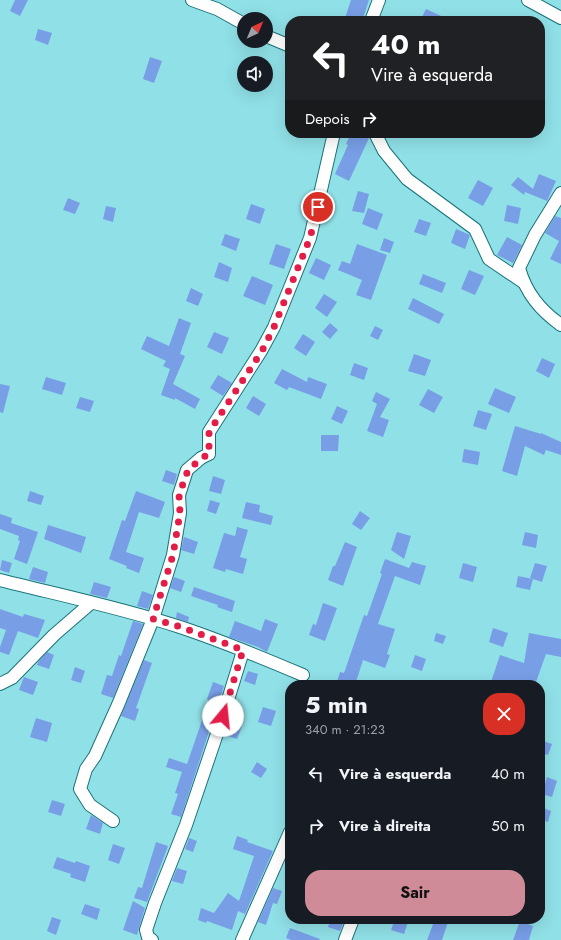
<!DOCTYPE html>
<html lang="pt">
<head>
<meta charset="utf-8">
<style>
  :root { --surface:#171b24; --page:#242831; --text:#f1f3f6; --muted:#9ea1a6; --accent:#cf8c98 }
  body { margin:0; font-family:Jost,sans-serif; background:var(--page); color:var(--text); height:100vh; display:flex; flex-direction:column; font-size:15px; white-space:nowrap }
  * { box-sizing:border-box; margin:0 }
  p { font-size:13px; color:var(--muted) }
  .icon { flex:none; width:22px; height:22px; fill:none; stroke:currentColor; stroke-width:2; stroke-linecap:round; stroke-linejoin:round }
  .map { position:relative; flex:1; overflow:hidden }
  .details { position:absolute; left:285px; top:680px; width:260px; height:244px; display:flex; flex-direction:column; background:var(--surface); border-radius:16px; box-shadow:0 4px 16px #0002 }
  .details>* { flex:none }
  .banner { position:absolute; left:285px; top:16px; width:260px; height:122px; border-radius:16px; box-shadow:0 4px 16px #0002; background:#202124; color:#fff; overflow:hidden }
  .needle { width:26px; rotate:44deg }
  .fabs { position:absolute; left:237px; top:12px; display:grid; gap:8px }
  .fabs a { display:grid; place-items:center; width:36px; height:36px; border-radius:50%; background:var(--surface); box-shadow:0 4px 16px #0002; font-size:20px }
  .pin { position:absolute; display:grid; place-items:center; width:34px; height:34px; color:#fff; margin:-17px; border:2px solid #fff; border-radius:50%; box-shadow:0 1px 4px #0007 }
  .me { position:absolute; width:44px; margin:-22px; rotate:17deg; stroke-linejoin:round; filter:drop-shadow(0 0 3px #0008) }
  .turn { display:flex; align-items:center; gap:14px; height:84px; padding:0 20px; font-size:18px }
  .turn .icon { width:52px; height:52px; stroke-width:2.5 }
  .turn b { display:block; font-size:28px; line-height:34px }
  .then { display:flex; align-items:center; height:38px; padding:0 20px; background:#0003; gap:8px; font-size:15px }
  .round { display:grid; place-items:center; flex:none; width:42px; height:42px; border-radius:16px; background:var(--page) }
  .head { display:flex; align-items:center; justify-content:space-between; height:68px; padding:0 20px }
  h1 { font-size:24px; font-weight:700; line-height:30px }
  .cta { display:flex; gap:8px; margin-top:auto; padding:8px 20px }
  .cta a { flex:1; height:46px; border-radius:16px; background:var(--accent); color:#111; font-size:16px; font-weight:700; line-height:46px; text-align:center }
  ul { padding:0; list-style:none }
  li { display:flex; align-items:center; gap:12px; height:52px; padding:0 20px }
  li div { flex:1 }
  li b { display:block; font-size:15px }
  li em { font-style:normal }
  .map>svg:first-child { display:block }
</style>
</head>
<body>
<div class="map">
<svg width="561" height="940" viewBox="0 0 561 940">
  <rect width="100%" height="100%" fill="#90e0e7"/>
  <g fill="#789ee6">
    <polygon points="15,0 28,0 20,16 10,11"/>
    <polygon points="351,0 369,0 362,21 344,21"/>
    <polygon points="426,9 452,21 420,21"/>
    <polygon points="38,29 52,33 48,45 35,40"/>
    <polygon points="150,57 162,61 154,83 143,79"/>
    <polygon points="351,133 368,133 369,138 349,181 335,174 348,145 346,144"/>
    <polygon points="539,174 556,181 547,201 525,192 524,195 511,185 518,177 533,189"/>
    <polygon points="478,180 493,188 483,206 468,198"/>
    <polygon points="358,191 369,194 364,213 352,211"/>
    <polygon points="68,198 80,203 75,214 63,210"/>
    <polygon points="251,204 265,209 260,224 246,219"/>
    <polygon points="507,205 521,208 518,224 504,221"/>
    <polygon points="106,206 116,208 113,222 103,219"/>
    <polygon points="368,208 383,214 377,230 362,224"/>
    <polygon points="555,216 561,218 561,264 550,259 559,241 545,233"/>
    <polygon points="419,219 431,223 426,236 414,232"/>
    <polygon points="456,229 470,235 465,249 451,243"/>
    <polygon points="225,234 240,239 236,251 221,245"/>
    <polygon points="507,237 522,245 513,263 497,255"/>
    <polygon points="384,238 394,242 390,253 380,250"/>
    <polygon points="276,244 291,249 284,269 269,264"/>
    <polygon points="357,244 387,255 371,300 356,295 362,280 338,270 342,261 350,264"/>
    <polygon points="316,258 331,265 324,280 309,273"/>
    <polygon points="219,262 232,268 228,282 214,277"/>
    <polygon points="469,270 484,276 475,295 461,289"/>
    <polygon points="423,274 446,283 442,293 419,284"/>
    <polygon points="252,276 273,285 265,305 243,296"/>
    <polygon points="191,288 203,294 198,306 186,301"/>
    <polygon points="324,294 337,302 327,317 315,308"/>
    <polygon points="413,298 444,314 439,324 408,309"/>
    <polygon points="179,318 191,323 180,354 185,356 173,384 200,399 195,409 175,398 175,400 161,395 170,369 163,366 166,361 141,349 147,336 169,346"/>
    <polygon points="330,323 338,330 330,339 322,332"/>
    <polygon points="375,326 383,330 378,340 370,336"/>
    <polygon points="214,332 229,338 222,354 207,347"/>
    <polygon points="303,334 315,342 306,356 294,348"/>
    <polygon points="414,354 431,360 425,376 408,371"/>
    <polygon points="542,358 555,364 549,378 536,371"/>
    <polygon points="354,363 368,368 364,380 350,375"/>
    <polygon points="282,369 307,382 308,377 327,384 321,399 289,387 287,390 274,383"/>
    <polygon points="218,375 232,383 223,396 210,388"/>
    <polygon points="46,377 66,383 62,395 42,389"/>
    <polygon points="0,384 10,386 3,413 0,412"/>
    <polygon points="495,388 516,397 509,413 488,404"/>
    <polygon points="428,389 443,397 434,413 419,405"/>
    <polygon points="376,392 390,399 380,417 389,420 383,437 367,431 377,404 372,401"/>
    <polygon points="253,396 266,404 259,416 246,408"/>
    <polygon points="80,397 94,401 90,412 76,408"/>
    <polygon points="337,406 348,411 342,424 331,419"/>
    <polygon points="478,410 492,414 486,430 473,426"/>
    <polygon points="515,426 541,434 541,433 561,442 561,455 546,450 544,455 525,446 517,476 502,471"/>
    <polygon points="321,435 339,435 338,451 321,451"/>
    <polygon points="464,449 480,452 478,465 462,462"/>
    <polygon points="166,470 177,474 174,485 162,481"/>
    <polygon points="213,476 225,480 221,494 209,491"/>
    <polygon points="30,491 44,496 41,505 27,501"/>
    <polygon points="136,491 165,502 159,518 139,512 126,552 144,558 139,573 126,568 127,566 109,559 122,520 125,521"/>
    <polygon points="210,500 220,503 216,514 207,511"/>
    <polygon points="246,502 260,505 259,512 273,516 271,525 242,518"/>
    <polygon points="360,511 370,518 361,530 352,524"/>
    <polygon points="0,514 12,518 11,523 38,532 27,564 14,559 20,541 18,540 19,536 0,529"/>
    <polygon points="48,525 86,537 81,553 44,539"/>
    <polygon points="237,527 248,530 240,557 247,559 243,574 226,569 225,572 213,568 224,533 235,536"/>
    <polygon points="397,532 411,536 404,559 391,550"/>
    <polygon points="525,532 538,535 536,548 522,545"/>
    <polygon points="184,537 198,542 194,554 181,550"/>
    <polygon points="345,542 357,547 343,586 328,580 333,566 335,566"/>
    <polygon points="385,559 409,568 412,562 426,566 420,585 395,576 378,624 395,629 387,654 390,655 385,668 363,660 355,685 336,685 340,672 344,673 364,615 367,616 382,574 380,573"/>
    <polygon points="2,560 12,563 9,573 0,570"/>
    <polygon points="463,563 477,567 473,582 459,578"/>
    <polygon points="535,563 547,566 542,582 530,578"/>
    <polygon points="33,567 48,572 45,583 29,579"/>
    <polygon points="518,576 533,579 530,590 516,587"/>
    <polygon points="174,577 185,581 181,592 170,588"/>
    <polygon points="94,582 111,587 107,598 90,594"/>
    <polygon points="194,587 235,601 232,612 217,607 218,605 191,596"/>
    <polygon points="142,591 153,595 148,609 137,606"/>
    <polygon points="323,603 337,608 325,641 309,635 313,624 316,625"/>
    <polygon points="0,609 23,617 24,614 45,620 38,638 18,631 9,655 0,652 0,647 6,630 0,628"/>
    <polygon points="177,612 189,617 188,622 176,618"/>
    <polygon points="265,619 278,624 267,652 258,647 229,637 235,621 261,631"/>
    <polygon points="133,621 143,624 113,698 101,694 107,675 112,676 119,655 121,656"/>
    <polygon points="493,628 508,633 503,647 489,642"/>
    <polygon points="436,633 446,636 443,644 434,641"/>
    <polygon points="529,633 561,639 561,657 546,654 535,685 490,685 500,655 524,663"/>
    <polygon points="47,652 54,655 49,669 37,665 38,662"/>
    <polygon points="415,655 426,659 422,671 411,667"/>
    <polygon points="144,660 152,663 136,708 139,709 135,721 121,716"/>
    <polygon points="75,667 85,671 81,683 71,680"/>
    <polygon points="248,671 258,674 255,685 244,681"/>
    <polygon points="24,677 38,682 33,695 19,690"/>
    <polygon points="213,682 224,686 181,817 171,814 178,794 175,793 182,772 166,767 169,758 187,764 209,700 207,699"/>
    <polygon points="263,707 276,711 271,726 258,722"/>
    <polygon points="36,718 52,723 47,742 30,737"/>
    <polygon points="229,721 242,726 237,739 225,735"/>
    <polygon points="540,740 552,744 548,755 540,753"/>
    <polygon points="257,762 267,769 261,778 251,772"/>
    <polygon points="547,777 557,781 552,797 542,794"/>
    <polygon points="52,800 65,804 61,816 48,812"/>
    <polygon points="543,808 551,811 548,822 540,819"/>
    <polygon points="91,815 103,823 100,834 86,829"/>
    <polygon points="237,836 248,840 247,842 273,851 245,914 238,911 232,930 207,921 206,923 198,920 201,908 214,913 228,893 239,901 254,856 233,849"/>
    <polygon points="189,838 197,841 193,852 185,849"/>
    <polygon points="156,842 168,846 147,902 134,898 138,887 142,888"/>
    <polygon points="113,844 125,848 119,864 108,860"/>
    <polygon points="57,857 75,863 76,861 90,866 85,882 70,877 71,874 53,868"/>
    <polygon points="177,868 187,871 183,884 172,881"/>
    <polygon points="273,888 282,891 277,904 273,903 266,925 258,922"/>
    <polygon points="133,901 145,908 137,935 123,930"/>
    <polygon points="85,904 100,909 97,920 81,914"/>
    <polygon points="52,917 61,920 56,935 47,931"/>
    <polygon points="331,919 345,919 340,931 328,927"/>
    <polygon points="395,919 409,919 404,934 391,930"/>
    <polygon points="435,919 449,919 442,940 427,940"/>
    <polygon points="520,921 533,926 529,940 513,940"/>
    <polygon points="290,928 320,939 319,940 291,940 286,938"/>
  </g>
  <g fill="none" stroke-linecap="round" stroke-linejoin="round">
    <defs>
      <g id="minor">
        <polyline points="192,0 217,9 244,24"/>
        <polyline points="528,0 561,18"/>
        <polyline points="371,21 379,0"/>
        <polyline points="266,36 290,46"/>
        <polyline points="375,133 384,151 407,179 475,229 489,259 523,282"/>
        <path d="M 561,193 L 535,235 L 519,268 C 526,293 540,310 561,325"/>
        <path d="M 0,580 C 60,595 122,608 180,627 C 222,641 263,658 303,675"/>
        <polyline points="0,684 12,678 54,635 91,603"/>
        <polyline points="113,821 90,805 80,789 86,769 95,756 118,705 153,619 173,555 180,513 179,495 187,470 201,458 209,454 209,432 261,351 274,327 310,238 334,133"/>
        <polyline points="152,940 148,937 146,930 155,903 186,825 223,716 243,651"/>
        <polyline points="242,940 290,832"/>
        <polyline points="345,940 353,919"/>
      </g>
    </defs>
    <use href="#minor" stroke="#1a7379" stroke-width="14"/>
    <use href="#minor" stroke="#fff" stroke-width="12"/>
  </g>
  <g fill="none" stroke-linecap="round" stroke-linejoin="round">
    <polyline stroke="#e11d48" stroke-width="7" stroke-dasharray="0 12.6" points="223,716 243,650 181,627 153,619 173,555 180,513 179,495 188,470 202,458 209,454 209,432 262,351 274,327 310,238 318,207"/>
  </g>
</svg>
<div class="fabs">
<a><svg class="needle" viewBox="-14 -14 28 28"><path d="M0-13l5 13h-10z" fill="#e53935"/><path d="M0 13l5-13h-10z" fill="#9ea1a6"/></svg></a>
<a><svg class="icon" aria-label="sound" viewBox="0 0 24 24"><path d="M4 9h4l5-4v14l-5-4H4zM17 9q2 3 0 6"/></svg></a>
</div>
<div class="pin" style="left:318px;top:207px;background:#d93025"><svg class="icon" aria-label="arrive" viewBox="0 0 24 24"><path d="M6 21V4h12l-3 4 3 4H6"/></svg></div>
<svg class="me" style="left:223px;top:716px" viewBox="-20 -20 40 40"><circle r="19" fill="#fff"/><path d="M0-13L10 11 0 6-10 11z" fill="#e11d48"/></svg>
<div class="banner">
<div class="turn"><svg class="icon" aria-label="left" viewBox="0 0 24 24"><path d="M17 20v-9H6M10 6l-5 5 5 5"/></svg><div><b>40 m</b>Vire à esquerda</div></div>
<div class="then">Depois<svg class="icon" aria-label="right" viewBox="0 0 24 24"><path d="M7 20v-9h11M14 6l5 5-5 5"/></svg></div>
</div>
<section class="details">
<div class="head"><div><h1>5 min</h1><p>340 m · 21:23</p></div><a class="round" style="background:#d93025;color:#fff"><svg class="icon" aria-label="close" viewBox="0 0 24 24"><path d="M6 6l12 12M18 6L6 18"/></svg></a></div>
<ul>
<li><svg class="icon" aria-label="left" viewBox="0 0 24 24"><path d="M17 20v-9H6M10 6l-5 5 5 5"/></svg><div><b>Vire à esquerda</b></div><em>40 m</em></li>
<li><svg class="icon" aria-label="right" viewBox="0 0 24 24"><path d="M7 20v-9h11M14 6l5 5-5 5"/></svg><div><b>Vire à direita</b></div><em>50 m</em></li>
</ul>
<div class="cta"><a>Sair</a></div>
</section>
</div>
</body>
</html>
